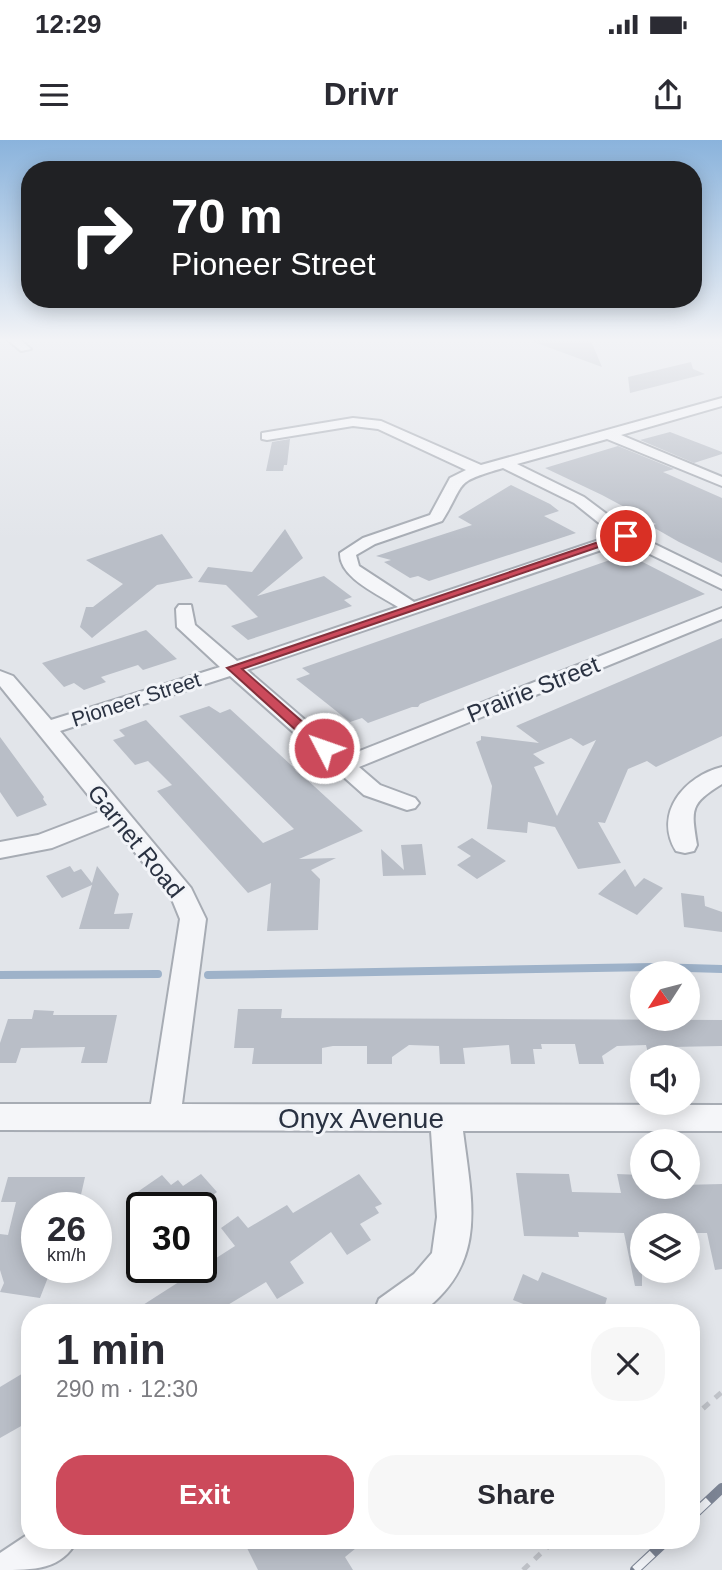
<!DOCTYPE html>
<html lang="en">
<head>
<meta charset="utf-8">
<style>
  :root { --surface:#fff; --page:#f7f7f7; --text:#2b2b33; --muted:#7c7c81; --accent:#cc4a5b }
  body { margin:0; font-family:Helvetica,sans-serif; background:var(--page); color:var(--text); height:100vh; display:flex; flex-direction:column; font-size:26px; white-space:nowrap }
  * { box-sizing:border-box; margin:0 }
  p { font-size:23px; color:var(--muted) }
  .icon { flex:none; width:38px; height:38px; fill:none; stroke:currentColor; stroke-width:2; stroke-linecap:round; stroke-linejoin:round }
  .map { position:relative; flex:1; overflow:hidden }
  .details { position:absolute; left:21px; top:1164px; width:679px; height:245px; display:flex; flex-direction:column; background:var(--surface); border-radius:28px; box-shadow:0 4px 18px #0003 }
  .details>* { flex:none }
  .banner { position:absolute; left:21px; top:21px; width:681px; height:147px; border-radius:28px; box-shadow:0 4px 18px #0003; background:#202124; color:#fff; overflow:hidden }
  .needle { width:46px; rotate:234deg }
  .buttons { position:absolute; left:630px; top:821px; display:grid; gap:14px }
  .buttons a { display:grid; place-items:center; width:70px; height:70px; border-radius:50%; background:var(--surface); box-shadow:0 4px 18px #0003; font-size:35px }
  .speed { position:absolute; left:21px; top:1052px; display:flex; gap:14px; font-size:35px; font-weight:700; text-align:center }
  .speed>* { display:grid; place-content:center; width:91px; height:91px; border-radius:50%; background:var(--surface); box-shadow:0 4px 18px #0003; line-height:1 }
  .speed small { font-size:18px; font-weight:400 }
  .speed .limit { border:4px solid #111; border-radius:10px; background:#fff; color:#111 }
  .pin { position:absolute; display:grid; place-items:center; width:60px; height:60px; color:#fff; margin:-30px; border:4px solid #fff; border-radius:50%; box-shadow:0 2px 7px #0007 }
  .me { position:absolute; width:77px; margin:-38px; rotate:311deg; stroke-linejoin:round; filter:drop-shadow(0 0 5px #0008) }
  .turn { display:flex; align-items:center; gap:24px; height:147px; padding:0 35px; font-size:32px }
  .turn .icon { width:91px; height:91px; stroke-width:2.5 }
  .turn b { display:block; font-size:49px; line-height:60px }
  .round { display:grid; place-items:center; flex:none; width:74px; height:74px; border-radius:28px; background:var(--page) }
  .head { display:flex; align-items:center; justify-content:space-between; height:119px; padding:0 35px }
  h1 { font-size:42px; font-weight:700; line-height:52px }
  .cta { display:flex; gap:14px; margin-top:auto; padding:14px 35px }
  .cta a { flex:1; height:80px; border-radius:28px; background:var(--accent); color:#fff; font-size:28px; font-weight:700; line-height:80px; text-align:center }
  .cta a+a { background:var(--page); color:var(--text) }
  .status { display:flex; justify-content:space-between; align-items:center; height:49px; padding:0 35px; background:var(--surface); direction:ltr }
  .status svg { height:19px; fill:currentColor }
  header { display:flex; justify-content:space-between; align-items:center; height:91px; padding:0 35px; background:var(--surface); font-size:32px; font-weight:700 }
  .map>svg:first-child { display:block }
</style>
</head>
<body>
<div class="status"><b>12:29</b><svg viewBox="0 0 49 12"><path d="M0 12V9h3v3zM5 12V6h3v6zM10 12V3h3v9zM15 12V0h3v12zM26 1h20v11H26zM47 4h2v5h-2z"/></svg></div>
<header><svg class="icon" aria-label="menu" viewBox="0 0 24 24"><path d="M4 6h16M4 12h16M4 18h16"/></svg>Drivr<svg class="icon" aria-label="share" viewBox="0 0 24 24"><path d="M12 15V3M7 8l5-5 5 5M5 13v7h14v-7"/></svg></header>
<div class="map">
<svg width="722" height="1430" viewBox="0 0 722 1430">
  <rect width="100%" height="100%" fill="#e2e5ea"/>
  <g fill="none" stroke-linecap="round" stroke-linejoin="round">
    <polyline stroke="#9eb2c9" stroke-width="6" points="644,827 658,827"/>
    <g stroke="#9eb2c9" stroke-width="8">
      <polyline points="0,835 158,834"/>
      <polyline points="208,835 653,827 722,829"/>
    </g>
  </g>
  <g fill="#b9bec7" fill-rule="evenodd">
    <polygon points="534,200 591,201 602,227 534,202"/>
    <polygon points="691,222 693,229 705,234 630,253 628,237"/>
    <polygon points="670,292 722,312 722,314 694,323 640,300"/>
    <polygon points="290,299 287,325 284,325 283,331 266,331 272,302"/>
    <polygon points="618,306 674,329 663,332 722,358 722,423 679,402 651,386 656,384 602,355 545,328"/>
    <polygon points="511,345 550,364 559,371 544,376 576,393 429,441 418,436 410,438 384,422 391,420 376,416 472,385 458,377"/>
    <polygon points="285,389 303,418 257,456 324,436 352,457 344,460 352,466 248,500 231,486 258,477 226,445 198,442 208,427 252,432"/>
    <polygon points="162,394 193,438 157,445 92,498 80,487 86,467 93,467 123,444 86,420"/>
    <polygon points="627,414 705,454 420,564 418,567 412,567 368,583 362,578 350,582 296,539 310,534 302,528"/>
    <polygon points="146,490 177,519 143,530 138,525 101,537 106,542 84,550 74,543 64,547 42,523"/>
    <path d="M 722,498 L 722,596 L 656,627 L 647,621 L 628,629 L 605,683 L 598,682 L 621,723 L 578,729 L 555,687 L 528,682 L 527,693 L 487,689 L 492,646 L 476,602 L 481,600 L 481,596 L 539,603 L 516,586 ZM 571,598 L 583,606 L 596,600 L 557,676 L 534,627 L 545,623 L 533,614 Z"/>
    <polygon points="209,566 220,573 230,569 363,691 299,719 336,718 311,730 320,739 318,790 267,791 271,743 248,753 157,651 172,645 148,621 135,625 113,600 125,596 119,590 146,580 263,703 294,689 179,576"/>
    <polygon points="0,597 44,657 43,659 47,665 17,677 0,652"/>
    <polygon points="472,698 506,721 477,739 457,725 471,716 457,707"/>
    <polygon points="422,704 426,735 383,736 381,709 404,730 401,705"/>
    <polygon points="70,726 74,732 81,729 92,743 97,726 119,754 114,774 133,773 129,789 79,789 92,745 62,758 46,736"/>
    <polygon points="625,729 635,747 644,738 663,748 637,775 598,754"/>
    <polygon points="681,753 704,756 705,766 722,772 722,792 684,787"/>
    <polygon points="238,869 282,869 281,878 722,880 722,906 671,907 674,917 649,917 646,905 617,906 602,916 604,924 579,924 575,904 541,904 542,909 533,909 535,924 511,924 509,905 463,908 465,924 440,924 439,906 409,905 392,917 392,924 367,924 367,906 333,906 322,908 322,924 252,924 254,908 234,908"/>
    <polygon points="34,870 54,871 53,875 117,875 107,923 81,923 85,907 21,908 16,923 0,923 0,903 8,879 32,879"/>
    <polygon points="516,1033 569,1034 572,1052 621,1053 617,1034 642,1035 642,1046 722,1044 722,1129 715,1130 707,1093 688,1093 688,1085 642,1085 642,1146 635,1146 624,1093 578,1092 579,1097 524,1096"/>
    <polygon points="201,1034 217,1052 195,1068 143,1068 133,1055 162,1035 171,1045 178,1040 183,1046"/>
    <polygon points="359,1034 382,1064 375,1067 379,1073 360,1084 371,1100 347,1115 331,1092 290,1122 304,1143 277,1159 266,1142 216,1172 132,1172 235,1106 221,1088 238,1076 248,1088 287,1065 293,1073"/>
    <polygon points="8,1037 85,1037 78,1068 37,1068 37,1127 52,1127 40,1158 0,1152 4,1143 0,1130 0,1094 8,1095 16,1062 1,1062"/>
    <polygon points="542,1132 607,1158 603,1172 544,1172 513,1160 523,1134 538,1141"/>
    <polygon points="30,1229 30,1281 0,1298 0,1247"/>
    <polygon points="243,1400 366,1400 345,1417 353,1430 258,1430"/>
  </g>
  <g fill="none" stroke-linecap="round" stroke-linejoin="round">
    <defs>
      <g id="minor">
        <polygon points="8,200 20,200 31,209 21,211"/>
        <path d="M 722,258 L 722,266 L 621,295 L 722,337 L 722,346 L 607,299 L 517,324 L 584,357 L 632,393 L 722,437 L 722,449 L 625,402 L 247,530 L 347,616 L 722,468 L 722,479 L 359,627 L 380,645 L 415,658 L 419,663 L 415,668 L 407,670 L 364,655 L 230,536 L 60,591 L 191,748 L 206,779 L 182,964 L 722,965 L 722,991 L 463,991 C 472,1063 488,1123 422,1172 L 374,1172 L 379,1159 L 414,1134 L 432,1113 L 437,1077 L 431,991 L 0,990 L 0,964 L 151,964 L 180,779 L 171,757 L 112,684 L 52,708 L 0,718 L 0,702 L 38,695 L 101,671 L 0,546 L 0,531 L 13,536 L 51,580 L 220,527 L 177,487 L 176,469 L 179,465 L 191,465 L 195,485 L 237,521 L 398,467 C 380,455 339,438 340,413 L 363,398 L 430,375 L 450,338 L 466,330 L 378,289 L 353,286 L 267,300 L 262,299 L 262,293 L 353,278 L 381,281 L 481,325 ZM 503,328 L 574,363 L 614,395 L 414,462 L 359,426 L 356,415 L 375,404 L 442,381 C 467,341 452,343 503,328 Z"/>
        <path d="M 722,627 L 722,644 C 690,664 691,668 697,705 L 694,711 L 685,713 L 676,711 C 653,673 685,636 722,627 Z"/>
        <path d="M 30,1393 L 30,1400 L 77,1400 C 62,1430 34,1430 0,1430 L 0,1413 Z"/>
      </g>
    </defs>
    <use href="#minor" stroke="#a7acb4" stroke-width="4"/>
    <g stroke="#c0c3c9" stroke-width="5" stroke-dasharray="8 8" stroke-linecap="butt">
      <polyline points="691,1279 722,1252"/>
      <polyline points="523,1430 555,1400"/>
    </g>
    <use href="#minor" fill="#f5f6f9" fill-rule="evenodd"/>
    <defs>
      <g id="rail">
        <polyline points="691,1377 722,1348"/>
        <polyline points="635,1430 667,1400"/>
      </g>
    </defs>
    <use href="#rail" stroke="#7c8494" stroke-width="10"/>
    <use href="#rail" stroke="#f2f4f8" stroke-width="8" stroke-dasharray="24" stroke-linecap="butt"/>
  </g>
  <linearGradient id="sky" x2="0" y2="1"><stop stop-color="#8ab3dc"/><stop offset="0.5" stop-color="#f2f3f6"/><stop offset="1" stop-color="#f2f3f6" stop-opacity="0"/></linearGradient>
  <rect width="722" height="400" fill="url(#sky)"/>
  <polygon fill="#cc4a5b" stroke="#85303b" stroke-width="2" points="622,394 631,396 242,529 329,605 329,611 319,611 227,528"/>
  <g text-anchor="middle" dominant-baseline="central" stroke-width="6" stroke-linejoin="round" paint-order="stroke">
    <g font-size="21" fill="#2a3242" stroke="#f2f4f8">
      <text transform="translate(136 559) rotate(-18)">Pioneer Street</text>
    </g>
    <g font-size="24" fill="#2a3242" stroke="#f2f4f8">
      <text transform="translate(533 549) rotate(-22)">Prairie Street</text>
      <text transform="translate(136 701) rotate(51)">Garnet Road</text>
    </g>
    <g font-size="28" fill="#2a3242" stroke="#f2f4f8">
      <text x="361" y="978">Onyx Avenue</text>
    </g>
  </g>
</svg>
<div class="buttons">
<a><svg class="needle" viewBox="-14 -14 28 28"><path d="M0-13l5 13h-10z" fill="#e53935"/><path d="M0 13l5-13h-10z" fill="#7c7c81"/></svg></a>
<a><svg class="icon" aria-label="sound" viewBox="0 0 24 24"><path d="M4 9h4l5-4v14l-5-4H4zM17 9q2 3 0 6"/></svg></a>
<a><svg class="icon" aria-label="search" viewBox="0 0 24 24"><circle cx="10" cy="10" r="6"/><path d="M15 15l6 6"/></svg></a>
<a><svg class="icon" aria-label="layers" viewBox="0 0 24 24"><path d="M12 4l9 5-9 5-9-5zM3 14l9 5 9-5"/></svg></a>
</div>
<div class="speed"><div>26<small>km/h</small></div><div class="limit">30</div></div>
<div class="pin" style="left:626px;top:396px;background:#d93025"><svg class="icon" aria-label="arrive" viewBox="0 0 24 24"><path d="M6 21V4h12l-3 4 3 4H6"/></svg></div>
<svg class="me" style="left:324px;top:608px" viewBox="-20 -20 40 40"><circle r="17" fill="#cc4a5b" stroke="#fff" stroke-width="3"/><path d="M0-11L8 9 0 5-8 9z" fill="#fff"/></svg>
<div class="banner">
<div class="turn"><svg class="icon" aria-label="right" viewBox="0 0 24 24"><path d="M7 20v-9h11M14 6l5 5-5 5"/></svg><div><b>70 m</b>Pioneer Street</div></div>
</div>
<section class="details">
<div class="head"><div><h1>1 min</h1><p>290 m · 12:30</p></div><a class="round"><svg class="icon" aria-label="close" viewBox="0 0 24 24"><path d="M6 6l12 12M18 6L6 18"/></svg></a></div>
<div class="cta"><a>Exit</a><a>Share</a></div>
</section>
</div>
</body>
</html>
